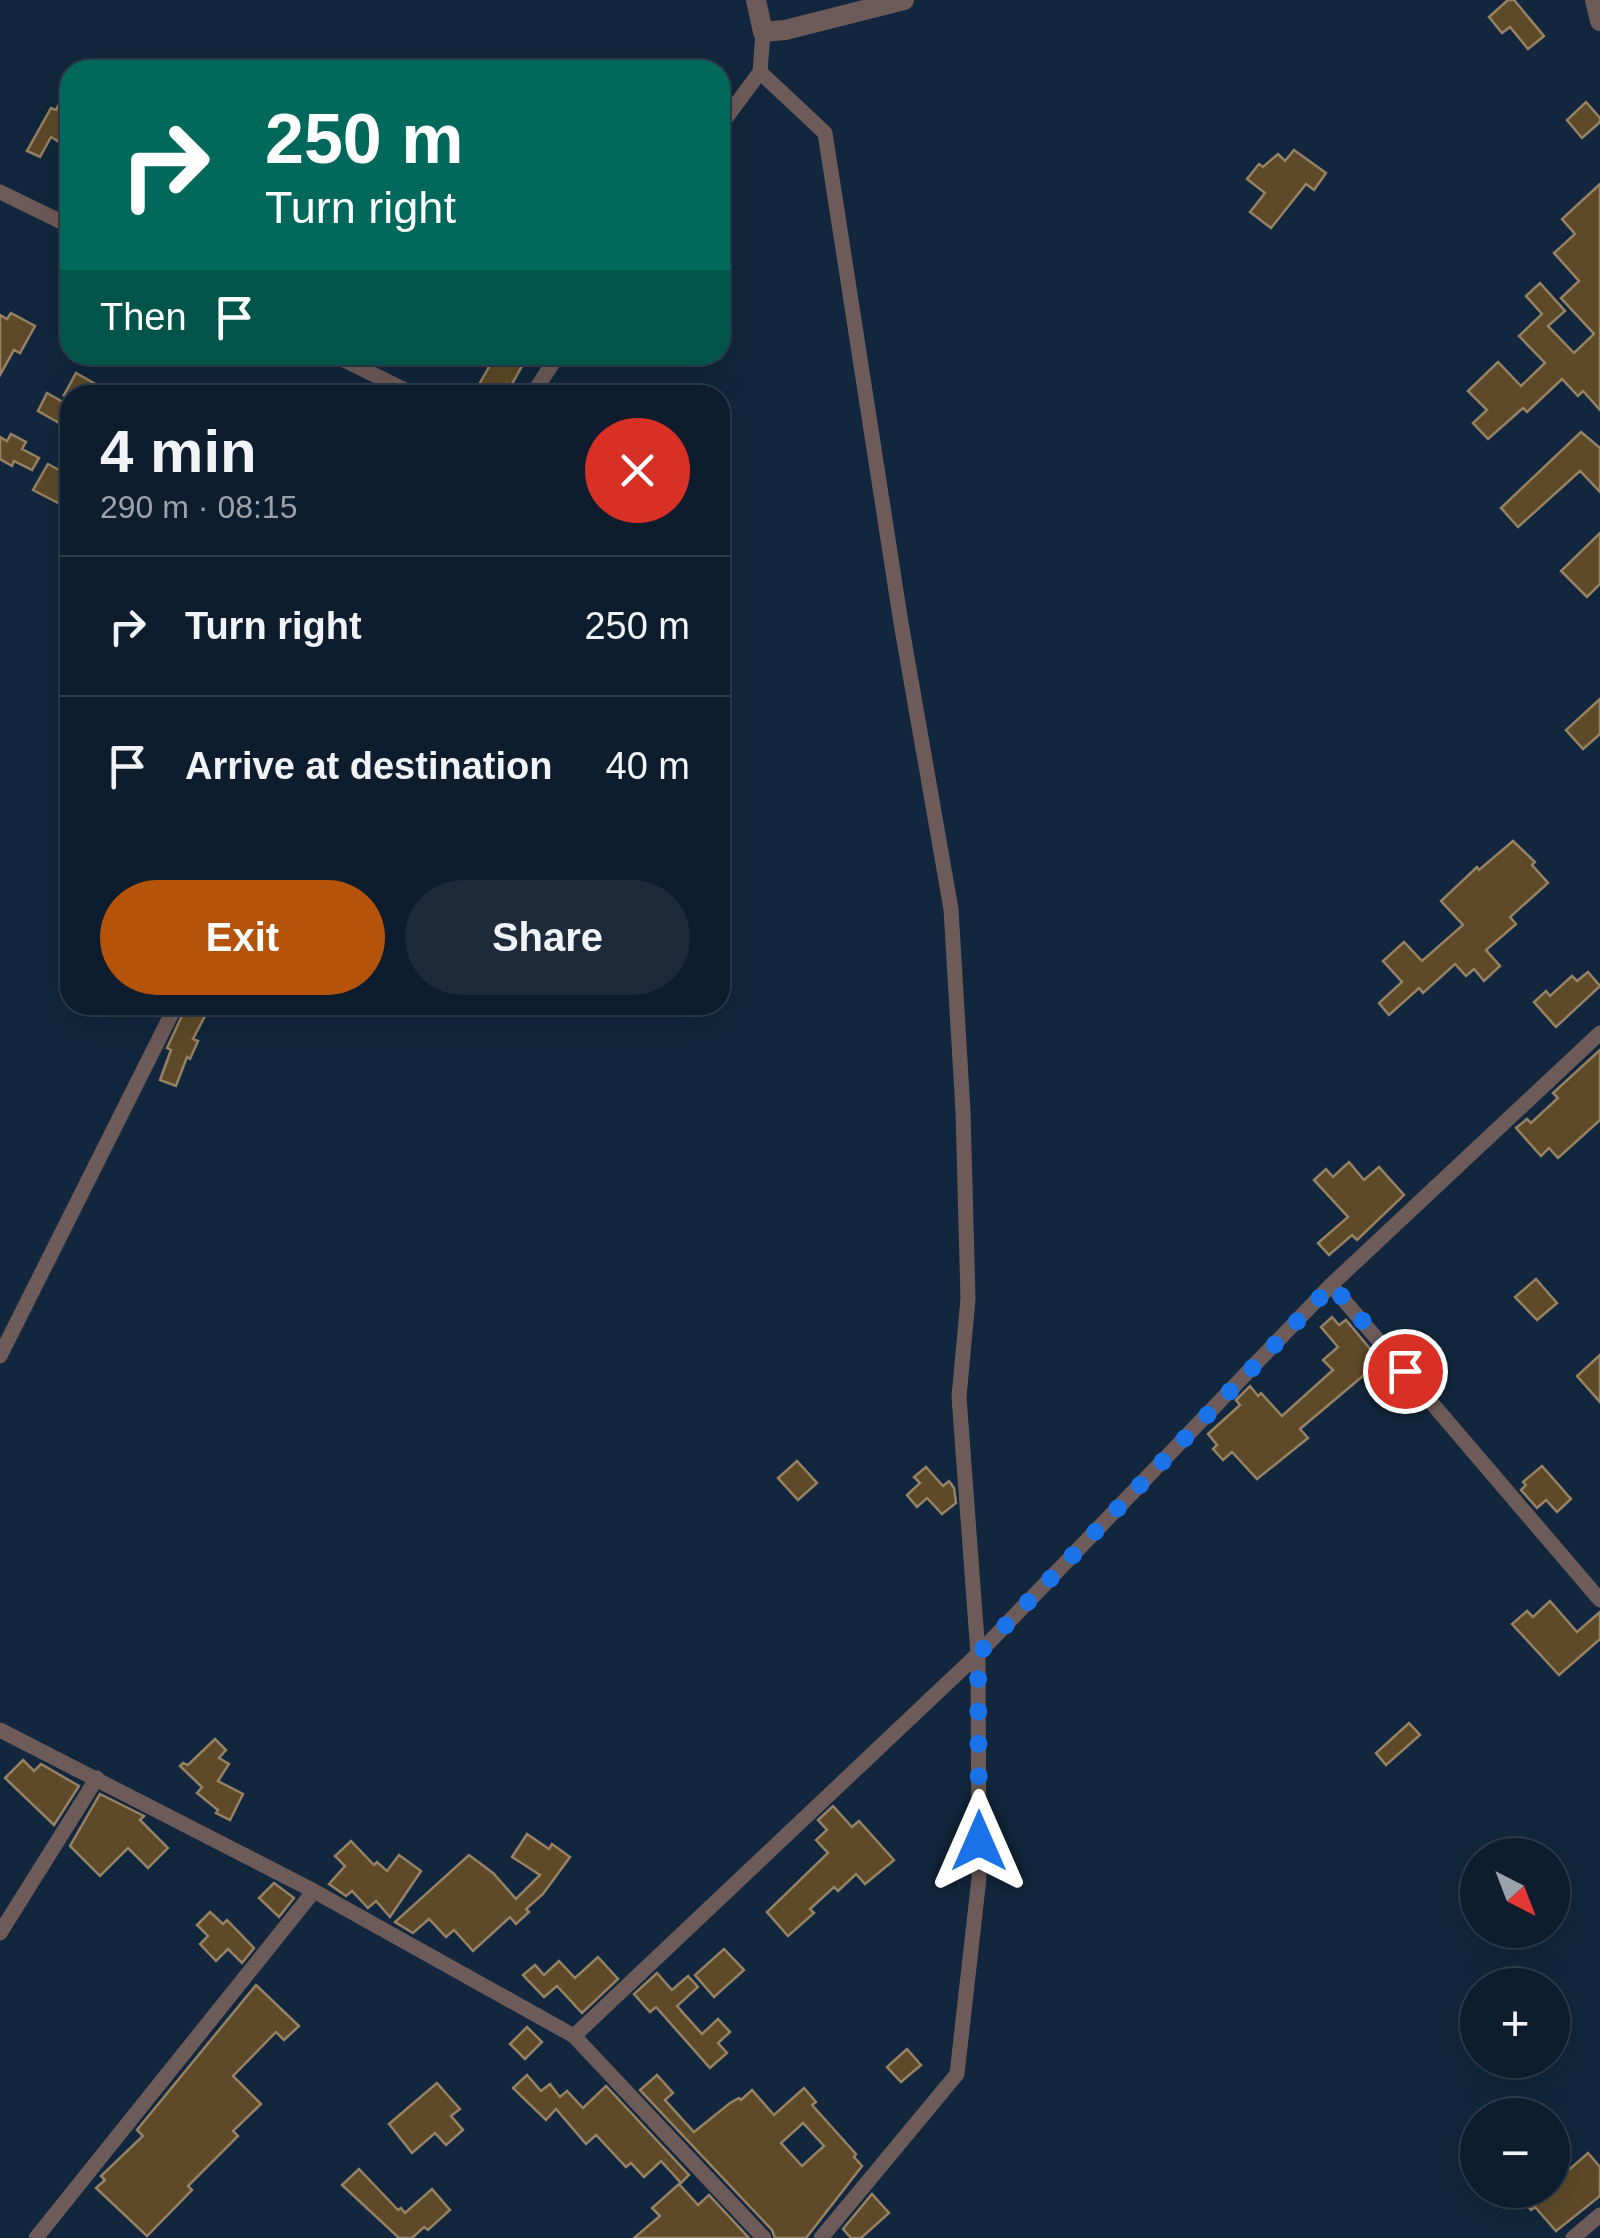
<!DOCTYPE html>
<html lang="en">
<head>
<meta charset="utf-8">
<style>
  :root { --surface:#0e1d2e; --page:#1c2a3a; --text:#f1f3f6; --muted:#9ba2aa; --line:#2e3b4a; --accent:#b45309 }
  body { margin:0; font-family:Arial,sans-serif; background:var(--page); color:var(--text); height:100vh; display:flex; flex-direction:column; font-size:38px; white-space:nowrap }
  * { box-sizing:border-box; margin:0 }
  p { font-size:32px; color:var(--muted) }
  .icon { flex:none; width:55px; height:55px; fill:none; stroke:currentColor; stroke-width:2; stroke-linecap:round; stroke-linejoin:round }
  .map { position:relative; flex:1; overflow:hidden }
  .details { position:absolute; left:60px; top:385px; width:670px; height:630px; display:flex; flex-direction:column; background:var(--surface); border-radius:30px; box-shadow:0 10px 40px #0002,0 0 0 2px var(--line) }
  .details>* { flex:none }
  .guide { position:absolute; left:60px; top:60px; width:670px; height:305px; border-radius:30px; box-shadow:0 10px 40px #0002,0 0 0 2px var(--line); background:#00695c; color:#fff; overflow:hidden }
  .needle { width:65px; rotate:138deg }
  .fabs { position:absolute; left:1460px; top:1838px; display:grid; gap:20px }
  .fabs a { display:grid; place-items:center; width:110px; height:110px; border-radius:50%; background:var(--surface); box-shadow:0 10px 40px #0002,0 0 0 2px var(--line); font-size:50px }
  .pin { position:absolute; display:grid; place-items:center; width:85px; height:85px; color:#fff; margin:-42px; border:5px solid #fff; border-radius:50%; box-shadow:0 2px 10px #0007 }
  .me { position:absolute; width:110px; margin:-55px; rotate:0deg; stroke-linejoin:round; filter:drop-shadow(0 0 8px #0008) }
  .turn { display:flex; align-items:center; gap:35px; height:210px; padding:0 40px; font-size:45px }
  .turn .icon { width:130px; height:130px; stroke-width:2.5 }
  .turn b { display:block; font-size:70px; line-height:85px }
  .then { display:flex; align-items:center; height:95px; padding:0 40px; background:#0003; gap:20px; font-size:38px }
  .round { display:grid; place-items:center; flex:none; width:105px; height:105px; border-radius:52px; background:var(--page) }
  .summary { display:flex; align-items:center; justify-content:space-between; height:170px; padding:0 40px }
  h1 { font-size:60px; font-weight:600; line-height:75px }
  .primary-button { display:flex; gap:20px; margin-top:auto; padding:20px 40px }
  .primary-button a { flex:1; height:115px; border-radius:60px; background:var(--accent); color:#fff; font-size:40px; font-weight:600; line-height:115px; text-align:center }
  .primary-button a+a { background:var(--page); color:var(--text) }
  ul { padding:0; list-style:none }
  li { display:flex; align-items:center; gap:30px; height:140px; padding:0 40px; border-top:2px solid var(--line) }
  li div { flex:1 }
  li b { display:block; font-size:38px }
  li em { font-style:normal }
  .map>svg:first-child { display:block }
</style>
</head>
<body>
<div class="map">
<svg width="1600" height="2238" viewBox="0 0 1600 2238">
  <rect width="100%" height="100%" fill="#12273d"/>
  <g fill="#5e4929" stroke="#968264" stroke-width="2.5" fill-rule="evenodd">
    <polygon points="1508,0 1514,0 1544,36 1528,49 1510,27 1502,33 1489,17"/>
    <polygon points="70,84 70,126 61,143 51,137 40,157 27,151 51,108 56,110"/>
    <polygon points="1586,102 1600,118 1600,122 1582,138 1567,120"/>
    <polygon points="1294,150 1326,173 1314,190 1306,184 1271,228 1250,212 1265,193 1247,179 1259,164 1263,167 1278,154 1285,161"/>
    <polygon points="1600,184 1600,410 1583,391 1578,396 1562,379 1527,412 1523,408 1488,439 1473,423 1487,410 1468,391 1498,362 1521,386 1545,363 1519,336 1542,314 1526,296 1540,283 1565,311 1548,326 1574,353 1594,334 1561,298 1579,281 1554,253 1575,234 1562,219"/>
    <polygon points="11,313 35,326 20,353 14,350 0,375 0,315 7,319"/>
    <polygon points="468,355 528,355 506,395 473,395 489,367"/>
    <polygon points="76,373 115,395 64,395"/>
    <polygon points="47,393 70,406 70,429 38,411"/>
    <polygon points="1581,432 1600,448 1600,492 1580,471 1518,527 1501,508"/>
    <polygon points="11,434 26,442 22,449 39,458 32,470 14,461 12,466 0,459 0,437 7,441"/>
    <polygon points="48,464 70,476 70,509 33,490"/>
    <polygon points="1600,533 1600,584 1587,597 1561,571"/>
    <polygon points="1600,699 1600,734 1583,749 1566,730"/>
    <polygon points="1513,841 1535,862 1532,865 1548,883 1510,917 1516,924 1486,950 1500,966 1484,981 1474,969 1466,976 1455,964 1423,993 1419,988 1389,1015 1379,1003 1402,982 1383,961 1404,942 1422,961 1463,925 1441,901 1477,867 1479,870"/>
    <polygon points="1588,972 1600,986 1556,1027 1534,1002 1546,991 1550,996 1572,976 1577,981"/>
    <polygon points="187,1005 207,1012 193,1039 198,1041 190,1059 187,1057 176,1086 160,1080 171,1050 167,1048"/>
    <polygon points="1600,1050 1600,1120 1558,1158 1549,1148 1541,1156 1516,1128 1527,1119 1531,1123 1558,1098 1553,1093"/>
    <polygon points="1349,1162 1364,1180 1379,1167 1404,1195 1357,1240 1352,1235 1329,1255 1318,1243 1348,1217 1314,1180 1326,1169 1333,1177"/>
    <polygon points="1536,1279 1557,1303 1537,1320 1515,1297"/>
    <polygon points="1332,1317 1339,1325 1346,1320 1407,1393 1391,1406 1364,1375 1300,1429 1308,1438 1257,1479 1232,1452 1223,1460 1213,1449 1217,1445 1208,1434 1240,1405 1236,1400 1250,1386 1258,1396 1261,1393 1282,1416 1333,1370 1323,1360 1338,1347 1321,1327"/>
    <polygon points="1600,1355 1600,1402 1577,1376"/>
    <polygon points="797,1461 817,1483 798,1500 778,1478"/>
    <polygon points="1542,1466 1571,1499 1557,1512 1546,1500 1537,1508 1521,1490 1526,1485 1523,1482"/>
    <polygon points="926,1467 943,1486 949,1481 954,1488 956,1503 942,1514 927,1498 917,1507 907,1495 920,1483 914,1477"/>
    <polygon points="1550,1601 1577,1632 1600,1612 1600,1639 1559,1675 1512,1624 1527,1611 1533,1617"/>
    <polygon points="1409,1723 1420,1735 1386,1765 1376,1753"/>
    <polygon points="215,1739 226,1750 219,1758 229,1764 218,1781 243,1794 230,1820 216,1813 218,1810 197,1793 202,1787 180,1766 183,1763 188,1765"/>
    <polygon points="23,1760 34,1771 41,1764 79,1786 54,1825 5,1778"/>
    <polygon points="100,1794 144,1816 140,1820 168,1848 148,1868 128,1848 100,1876 70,1846"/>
    <polygon points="833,1806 852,1827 859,1821 894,1860 865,1884 856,1874 838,1891 834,1887 810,1909 814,1913 788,1936 767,1912 828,1853 816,1840 827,1830 818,1820"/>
    <polygon points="527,1834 549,1849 552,1844 570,1857 543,1894 526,1909 529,1912 516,1924 510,1917 473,1951 454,1930 446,1937 429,1919 413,1933 395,1922 469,1855 493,1873 516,1899 540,1875 512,1857"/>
    <polygon points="351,1841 374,1865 377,1862 387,1871 399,1855 421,1871 390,1917 376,1901 368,1908 352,1891 346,1896 329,1884 345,1866 335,1856"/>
    <polygon points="274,1883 294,1898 279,1917 259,1898"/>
    <polygon points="210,1912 223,1924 227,1920 254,1948 242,1963 228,1949 216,1961 200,1944 208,1936 197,1925"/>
    <polygon points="724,1949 744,1970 714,1997 695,1975"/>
    <polygon points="598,1957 618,1979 582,2013 557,1986 544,1997 523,1975 535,1965 544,1975 559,1961 575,1978"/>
    <polygon points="657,1973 672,1990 688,1976 698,1987 677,2006 702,2034 718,2019 730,2032 718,2043 727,2053 710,2068 656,2007 650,2012 634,1994"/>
    <polygon points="256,1985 299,2026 284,2040 276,2032 233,2076 261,2104 233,2131 238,2136 188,2186 192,2190 147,2236 96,2188 105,2180 101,2176 143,2136 137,2130"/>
    <polygon points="527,2027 542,2042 525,2059 510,2044"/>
    <polygon points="907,2049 921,2065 901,2082 887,2067"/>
    <polygon points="527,2075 541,2091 550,2084 560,2097 567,2091 583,2108 606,2086 689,2175 681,2183 661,2161 644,2177 631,2163 626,2167 596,2135 586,2144 556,2109 546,2120 513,2088"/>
    <path d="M 657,2075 L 673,2093 L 665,2100 L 694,2132 L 730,2103 L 739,2098 L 741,2100 L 752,2090 L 774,2115 L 804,2088 L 816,2102 L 812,2105 L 856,2154 L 854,2157 L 862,2166 L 806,2238 L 775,2238 L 772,2230 L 640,2090 ZM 803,2123 L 824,2146 L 802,2166 L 781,2143 Z"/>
    <polygon points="437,2083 460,2109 451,2116 463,2130 446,2145 435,2133 412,2153 389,2124"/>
    <polygon points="1552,2149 1570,2169 1588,2153 1600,2167 1600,2196 1556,2231 1535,2207 1531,2210 1520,2196 1523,2193 1520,2190 1552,2190"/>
    <polygon points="359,2169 398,2210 401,2208 405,2213 432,2189 450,2210 428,2230 424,2227 412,2238 399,2238 342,2185"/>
    <polygon points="679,2184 698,2205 709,2195 749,2238 634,2238 660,2216 652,2208"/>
    <polygon points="872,2194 889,2213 861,2238 851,2238 843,2229"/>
  </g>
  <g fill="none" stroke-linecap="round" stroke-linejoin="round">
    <g stroke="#6d5b59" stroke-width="15">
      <polyline points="760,72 825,133 901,623 951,909 963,1111 968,1299 959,1397 978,1654 979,1878 957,2074 821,2238"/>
      <polyline points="720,126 760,72 763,32"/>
      <polyline points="0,192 70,226"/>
      <polyline points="334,355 415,395"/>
      <polyline points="532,395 558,355"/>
      <polyline points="1331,1285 1600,1600"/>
      <polyline points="0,1356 176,1005"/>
      <polyline points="0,1730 314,1891 574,2036 764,2238"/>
      <polyline points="0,1933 97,1778"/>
      <polyline points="574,2036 978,1654 1331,1285 1600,1033"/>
      <polyline points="36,2238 314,1891"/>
      <polyline points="1573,2238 1600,2215"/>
    </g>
    <g stroke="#6d5b59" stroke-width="20">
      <polyline points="756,0 763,32 785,30 904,0"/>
      <polyline points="1595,0 1600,21"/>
    </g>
  </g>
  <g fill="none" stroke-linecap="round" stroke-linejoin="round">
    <polyline stroke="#1a73e8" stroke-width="18" stroke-dasharray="0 32.4" points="979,1841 978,1654 1332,1285 1405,1371"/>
  </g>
</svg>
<div class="fabs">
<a><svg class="needle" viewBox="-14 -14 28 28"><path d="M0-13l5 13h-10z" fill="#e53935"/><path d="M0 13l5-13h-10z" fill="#9ba2aa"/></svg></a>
<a>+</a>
<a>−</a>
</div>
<div class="pin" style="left:1405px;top:1371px;background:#d93025"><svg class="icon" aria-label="arrive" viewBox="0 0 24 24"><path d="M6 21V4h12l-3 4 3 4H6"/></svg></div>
<svg class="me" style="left:979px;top:1841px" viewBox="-20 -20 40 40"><path d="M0-17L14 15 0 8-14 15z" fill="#1a73e8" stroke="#fff" stroke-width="4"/></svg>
<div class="guide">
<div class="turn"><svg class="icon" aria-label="right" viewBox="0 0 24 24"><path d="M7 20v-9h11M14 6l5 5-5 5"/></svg><div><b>250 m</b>Turn right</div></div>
<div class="then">Then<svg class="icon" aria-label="arrive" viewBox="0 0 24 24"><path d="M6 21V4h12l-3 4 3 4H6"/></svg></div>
</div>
<section class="details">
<div class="summary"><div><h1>4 min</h1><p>290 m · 08:15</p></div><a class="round" style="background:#d93025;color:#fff"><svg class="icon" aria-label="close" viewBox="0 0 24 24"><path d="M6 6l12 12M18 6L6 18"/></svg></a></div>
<ul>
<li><svg class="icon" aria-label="right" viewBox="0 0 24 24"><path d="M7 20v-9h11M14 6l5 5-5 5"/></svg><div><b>Turn right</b></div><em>250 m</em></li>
<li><svg class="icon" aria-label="arrive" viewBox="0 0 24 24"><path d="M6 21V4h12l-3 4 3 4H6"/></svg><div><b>Arrive at destination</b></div><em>40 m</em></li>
</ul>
<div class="primary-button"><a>Exit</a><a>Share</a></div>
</section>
</div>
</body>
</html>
